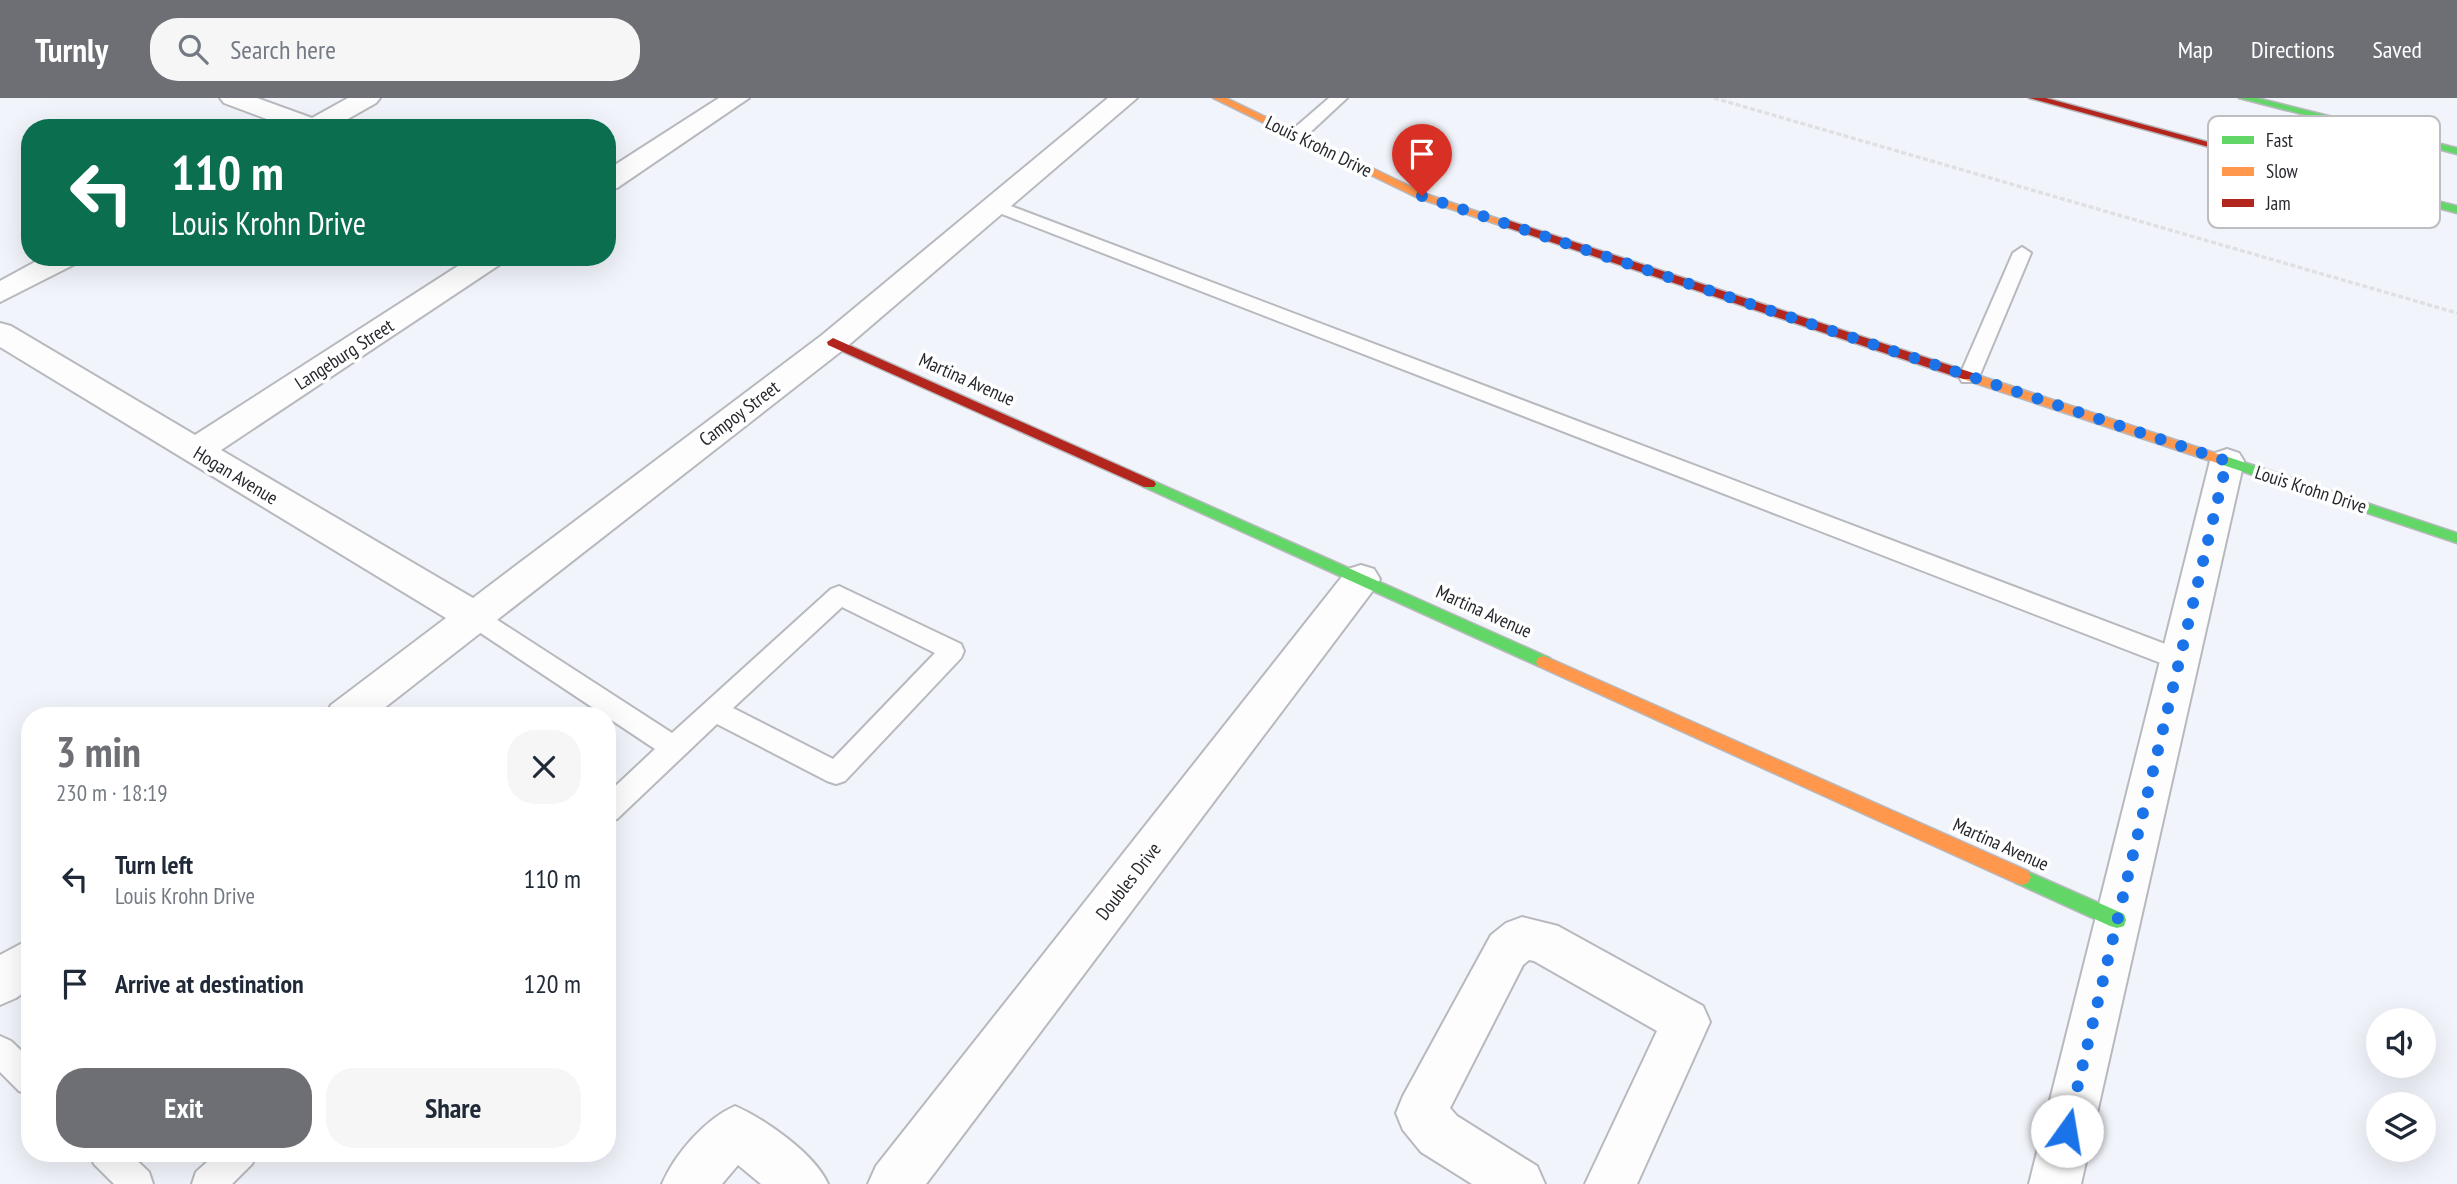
<!DOCTYPE html>
<html lang="en">
<head>
<meta charset="utf-8">
<style>
  :root { --surface:#fff; --page:#f6f6f7; --text:#1f2937; --muted:#747a83; --accent:#6d6f75 }
  body { margin:0; font-family:"PT Sans Narrow",sans-serif; background:var(--page); color:var(--text); height:100vh; display:flex; flex-direction:column; font-size:26px; white-space:nowrap }
  * { box-sizing:border-box; margin:0 }
  p { font-size:23px; color:var(--muted) }
  .icon { flex:none; width:38px; height:38px; fill:none; stroke:currentColor; stroke-width:2; stroke-linecap:round; stroke-linejoin:round }
  .map { position:relative; flex:1; overflow:hidden }
  .sheet { position:absolute; left:21px; top:609px; width:595px; height:455px; display:flex; flex-direction:column; background:var(--surface); border-radius:28px; box-shadow:0 7px 28px #0002 }
  .sheet>* { flex:none }
  .top-card { position:absolute; left:21px; top:21px; width:595px; height:147px; border-radius:28px; box-shadow:0 7px 28px #0002; background:#0b6e4f; color:#fff; overflow:hidden }
  .fabs { position:absolute; left:2366px; top:910px; display:grid; gap:14px }
  .fabs a { display:grid; place-items:center; width:70px; height:70px; border-radius:50%; background:var(--surface); box-shadow:0 7px 28px #0002; font-size:35px }
  .pin { position:absolute; display:grid; place-items:center; width:60px; height:60px; color:#fff; margin:-72px -30px; border-radius:50% 50% 50% 0; rotate:-45deg; box-shadow:0 0 7px #0007 }
  .pin .icon { rotate:45deg }
  .me { position:absolute; width:77px; margin:-38px; rotate:13deg; stroke-linejoin:round; filter:drop-shadow(0 0 5px #0008) }
  .turn { display:flex; align-items:center; gap:24px; height:147px; padding:0 35px; font-size:32px }
  .turn .icon { width:91px; height:91px; stroke-width:2.5 }
  .turn b { display:block; font-size:49px; line-height:60px }
  .round { display:grid; place-items:center; flex:none; width:74px; height:74px; border-radius:28px; background:var(--page) }
  .head { display:flex; align-items:center; justify-content:space-between; height:119px; padding:0 35px }
  h1 { font-size:42px; font-weight:700; line-height:52px; color:var(--accent) }
  .button { display:flex; gap:14px; margin-top:auto; padding:14px 35px }
  .button a { flex:1; height:80px; border-radius:28px; background:var(--accent); color:#fff; font-size:28px; font-weight:700; line-height:80px; text-align:center }
  .button a+a { background:var(--page); color:var(--text) }
  ul { padding:0; list-style:none }
  li { display:flex; align-items:center; gap:21px; height:105px; padding:0 35px }
  li div { flex:1 }
  li b { display:block; font-size:26px }
  li em { font-style:normal }
  header { display:flex; align-items:center; gap:42px; box-sizing:border-box; height:98px; padding:0 35px; background:var(--accent); color:#fff }
  header strong { font-size:33px }
  nav { display:flex; gap:38px; margin-inline-start:auto; font-size:24px }
  .search { width:490px; height:63px; background:var(--page); display:flex; align-items:center; gap:18px; box-sizing:border-box; padding:0 24px; border-radius:28px; color:var(--muted); font-size:26px }
  .map>svg:first-child { display:block }
</style>
</head>
<body>
<header>
<strong>Turnly</strong>
<div class="search"><svg class="icon" aria-label="search" viewBox="0 0 24 24"><circle cx="10" cy="10" r="6"/><path d="M15 15l6 6"/></svg>Search here</div>
<nav><a>Map</a><a>Directions</a><a>Saved</a></nav>
</header>
<div class="map">
<svg width="2457" height="1086" viewBox="0 0 2457 1086">
  <rect width="100%" height="100%" fill="#f2f4fb"/>
  <g fill="none" stroke-linecap="round" stroke-linejoin="round">
    <defs>
      <g id="lane">
        <polygon points="1329,0 1347,0 1304,40 1292,40 1290,36 1292,32"/>
        <polygon points="995,102 2189,555 2192,562 2189,569 2180,572 2171,569 989,111 986,107"/>
        <polygon points="2022,149 2031,155 1979,279 1976,284 1962,284 1959,279 2013,155"/>
        <path d="M 839,488 L 961,546 L 964,553 L 961,560 L 845,683 L 836,686 L 827,683 L 717,626 L 617,721 L 607,724 L 607,696 L 655,651 L 464,524 L 461,518 L 464,512 L 473,509 L 482,512 L 672,635 L 831,491 ZM 842,509 L 935,555 L 833,661 L 733,610 Z"/>
        <polygon points="0,938 11,943 30,961 30,997 19,993 0,974"/>
        <polygon points="89,1055 129,1055 149,1074 153,1086 114,1086 94,1066"/>
        <polygon points="217,1055 257,1055 252,1066 232,1086 192,1086 196,1074"/>
      </g>
      <g id="street">
        <polygon points="220,0 257,0 312,20 348,0 380,0 376,5 332,30 291,30 224,5"/>
        <polygon points="719,0 749,0 617,90 607,92 607,72"/>
        <polygon points="1108,0 1137,0 844,251 374,618 325,618 331,607 446,520 0,249 0,225 11,228 195,337 472,159 507,159 502,165 221,352 473,500 822,237"/>
        <polygon points="44,159 82,159 77,165 0,204 0,183"/>
        <polygon points="2227,351 2239,355 2244,363 2081,1086 2029,1086 2210,363 2215,355"/>
        <polygon points="1361,467 1374,471 1380,481 1374,491 926,1086 868,1086 876,1068 1348,471"/>
        <polygon points="1522,819 1558,828 1703,908 1710,924 1637,1086 1585,1086 1657,933 1534,863 1529,862 1523,867 1450,1010 1457,1018 1537,1068 1545,1086 1472,1086 1421,1054 1403,1032 1396,1015 1403,998 1491,837 1506,825"/>
        <polygon points="30,841 30,890 16,900 0,907 0,857"/>
        <path d="M 735,1008 C 765,1021 815,1056 828,1086 L 761,1086 L 738,1067 L 722,1086 L 662,1086 C 675,1056 705,1021 735,1008 Z"/>
      </g>
      <g id="fast">
        <polygon points="2239,0 2257,0 2457,50 2457,56"/>
        <polygon points="2290,65 2457,108 2457,115 2286,70 2284,68"/>
        <polygon points="2222,357 2457,435 2457,445 2217,365 2215,362 2217,359"/>
        <polygon points="1149,381 1550,560 1552,564 1550,568 1538,568 1144,389 1142,386 1144,383"/>
        <polygon points="2022,771 2124,816 2126,822 2124,828 2117,830 2110,828 2016,785 2013,779 2016,773"/>
      </g>
      <g id="slow">
        <polygon points="1213,0 1226,0 1426,96 1510,125 1504,129 1500,127 1418,100"/>
        <polygon points="1968,274 2227,359 2229,362 2227,365 2217,365 1963,281 1963,275"/>
        <polygon points="1544,558 2028,773 2031,779 2028,785 2022,787 2016,785 1538,568 1536,564 1538,560"/>
      </g>
      <g id="jam">
        <polygon points="2029,0 2046,0 2296,68 2286,70"/>
        <polygon points="1504,121 1973,275 1975,278 1973,281 1963,281 1500,127 1498,125"/>
        <polygon points="833,240 1154,383 1156,386 1154,389 1144,389 828,247 827,244"/>
      </g>
    </defs>
    <use href="#lane" stroke="#b7b9be" stroke-width="4"/>
    <use href="#street" stroke="#b7b9be" stroke-width="4"/>
    <use href="#fast" stroke="#b7b9be" stroke-width="3"/>
    <use href="#slow" stroke="#b7b9be" stroke-width="3"/>
    <use href="#jam" stroke="#b7b9be" stroke-width="3"/>
    <polyline stroke="#e0e0e2" stroke-width="3.5" stroke-dasharray="5 2.5" stroke-linecap="butt" points="1714,0 2457,215"/>
    <use href="#lane" fill="#fdfdfe" fill-rule="evenodd"/>
    <use href="#street" fill="#fdfdfe" fill-rule="evenodd"/>
    <use href="#fast" fill="#63d668" fill-rule="evenodd"/>
    <use href="#slow" fill="#ff974d" fill-rule="evenodd"/>
    <use href="#jam" fill="#b3261e" fill-rule="evenodd"/>
  </g>
  <g fill="none" stroke-linecap="round" stroke-linejoin="round">
    <polyline stroke="#1a73e8" stroke-width="12" stroke-dasharray="0 21.6" points="1422,98 2227,363 2067,1033"/>
  </g>
  <g text-anchor="middle" dominant-baseline="central" stroke-width="7" stroke-linejoin="round" paint-order="stroke">
    <g font-size="19" fill="#26282d" stroke="#fff">
      <text transform="translate(1319 48) rotate(26)">Louis Krohn Drive</text>
      <text transform="translate(344 256) rotate(-33)">Langeburg Street</text>
      <text transform="translate(967 281) rotate(24)">Martina Avenue</text>
      <text transform="translate(739 315) rotate(-37)">Campoy Street</text>
      <text transform="translate(236 377) rotate(31)">Hogan Avenue</text>
      <text transform="translate(2311 391) rotate(18)">Louis Krohn Drive</text>
      <text transform="translate(1484 513) rotate(24)">Martina Avenue</text>
      <text transform="translate(2001 746) rotate(24)">Martina Avenue</text>
      <text transform="translate(1128 783) rotate(-52)">Doubles Drive</text>
    </g>
  </g>
  <rect x="2208" y="18" width="232" height="112" rx="10" fill="#fff" stroke="#bebec0" stroke-width="2"/>
  <rect x="2222" y="38" width="32" height="8" fill="#63d668"/>
  <rect x="2222" y="69" width="32" height="9" fill="#ff974d"/>
  <rect x="2222" y="101" width="32" height="8" fill="#b3261e"/>
  <g font-size="19" fill="#26282d">
    <text x="2266" y="49">Fast</text>
    <text x="2266" y="80">Slow</text>
    <text x="2266" y="112">Jam</text>
  </g>
</svg>
<div class="fabs">
<a><svg class="icon" aria-label="sound" viewBox="0 0 24 24"><path d="M4 9h4l5-4v14l-5-4H4zM17 9q2 3 0 6"/></svg></a>
<a><svg class="icon" aria-label="layers" viewBox="0 0 24 24"><path d="M12 4l9 5-9 5-9-5zM3 14l9 5 9-5"/></svg></a>
</div>
<div class="pin" style="left:1422px;top:98px;background:#d93025"><svg class="icon" aria-label="arrive" viewBox="0 0 24 24"><path d="M6 21V4h12l-3 4 3 4H6"/></svg></div>
<svg class="me" style="left:2067px;top:1033px" viewBox="-20 -20 40 40"><circle r="19" fill="#fff"/><path d="M0-13L10 11 0 6-10 11z" fill="#1a73e8"/></svg>
<div class="top-card">
<div class="turn"><svg class="icon" aria-label="left" viewBox="0 0 24 24"><path d="M17 20v-9H6M10 6l-5 5 5 5"/></svg><div><b>110 m</b>Louis Krohn Drive</div></div>
</div>
<section class="sheet">
<div class="head"><div><h1>3 min</h1><p>230 m · 18:19</p></div><a class="round"><svg class="icon" aria-label="close" viewBox="0 0 24 24"><path d="M6 6l12 12M18 6L6 18"/></svg></a></div>
<ul>
<li><svg class="icon" aria-label="left" viewBox="0 0 24 24"><path d="M17 20v-9H6M10 6l-5 5 5 5"/></svg><div><b>Turn left</b><p>Louis Krohn Drive</p></div><em>110 m</em></li>
<li><svg class="icon" aria-label="arrive" viewBox="0 0 24 24"><path d="M6 21V4h12l-3 4 3 4H6"/></svg><div><b>Arrive at destination</b></div><em>120 m</em></li>
</ul>
<div class="button"><a>Exit</a><a>Share</a></div>
</section>
</div>
</body>
</html>
